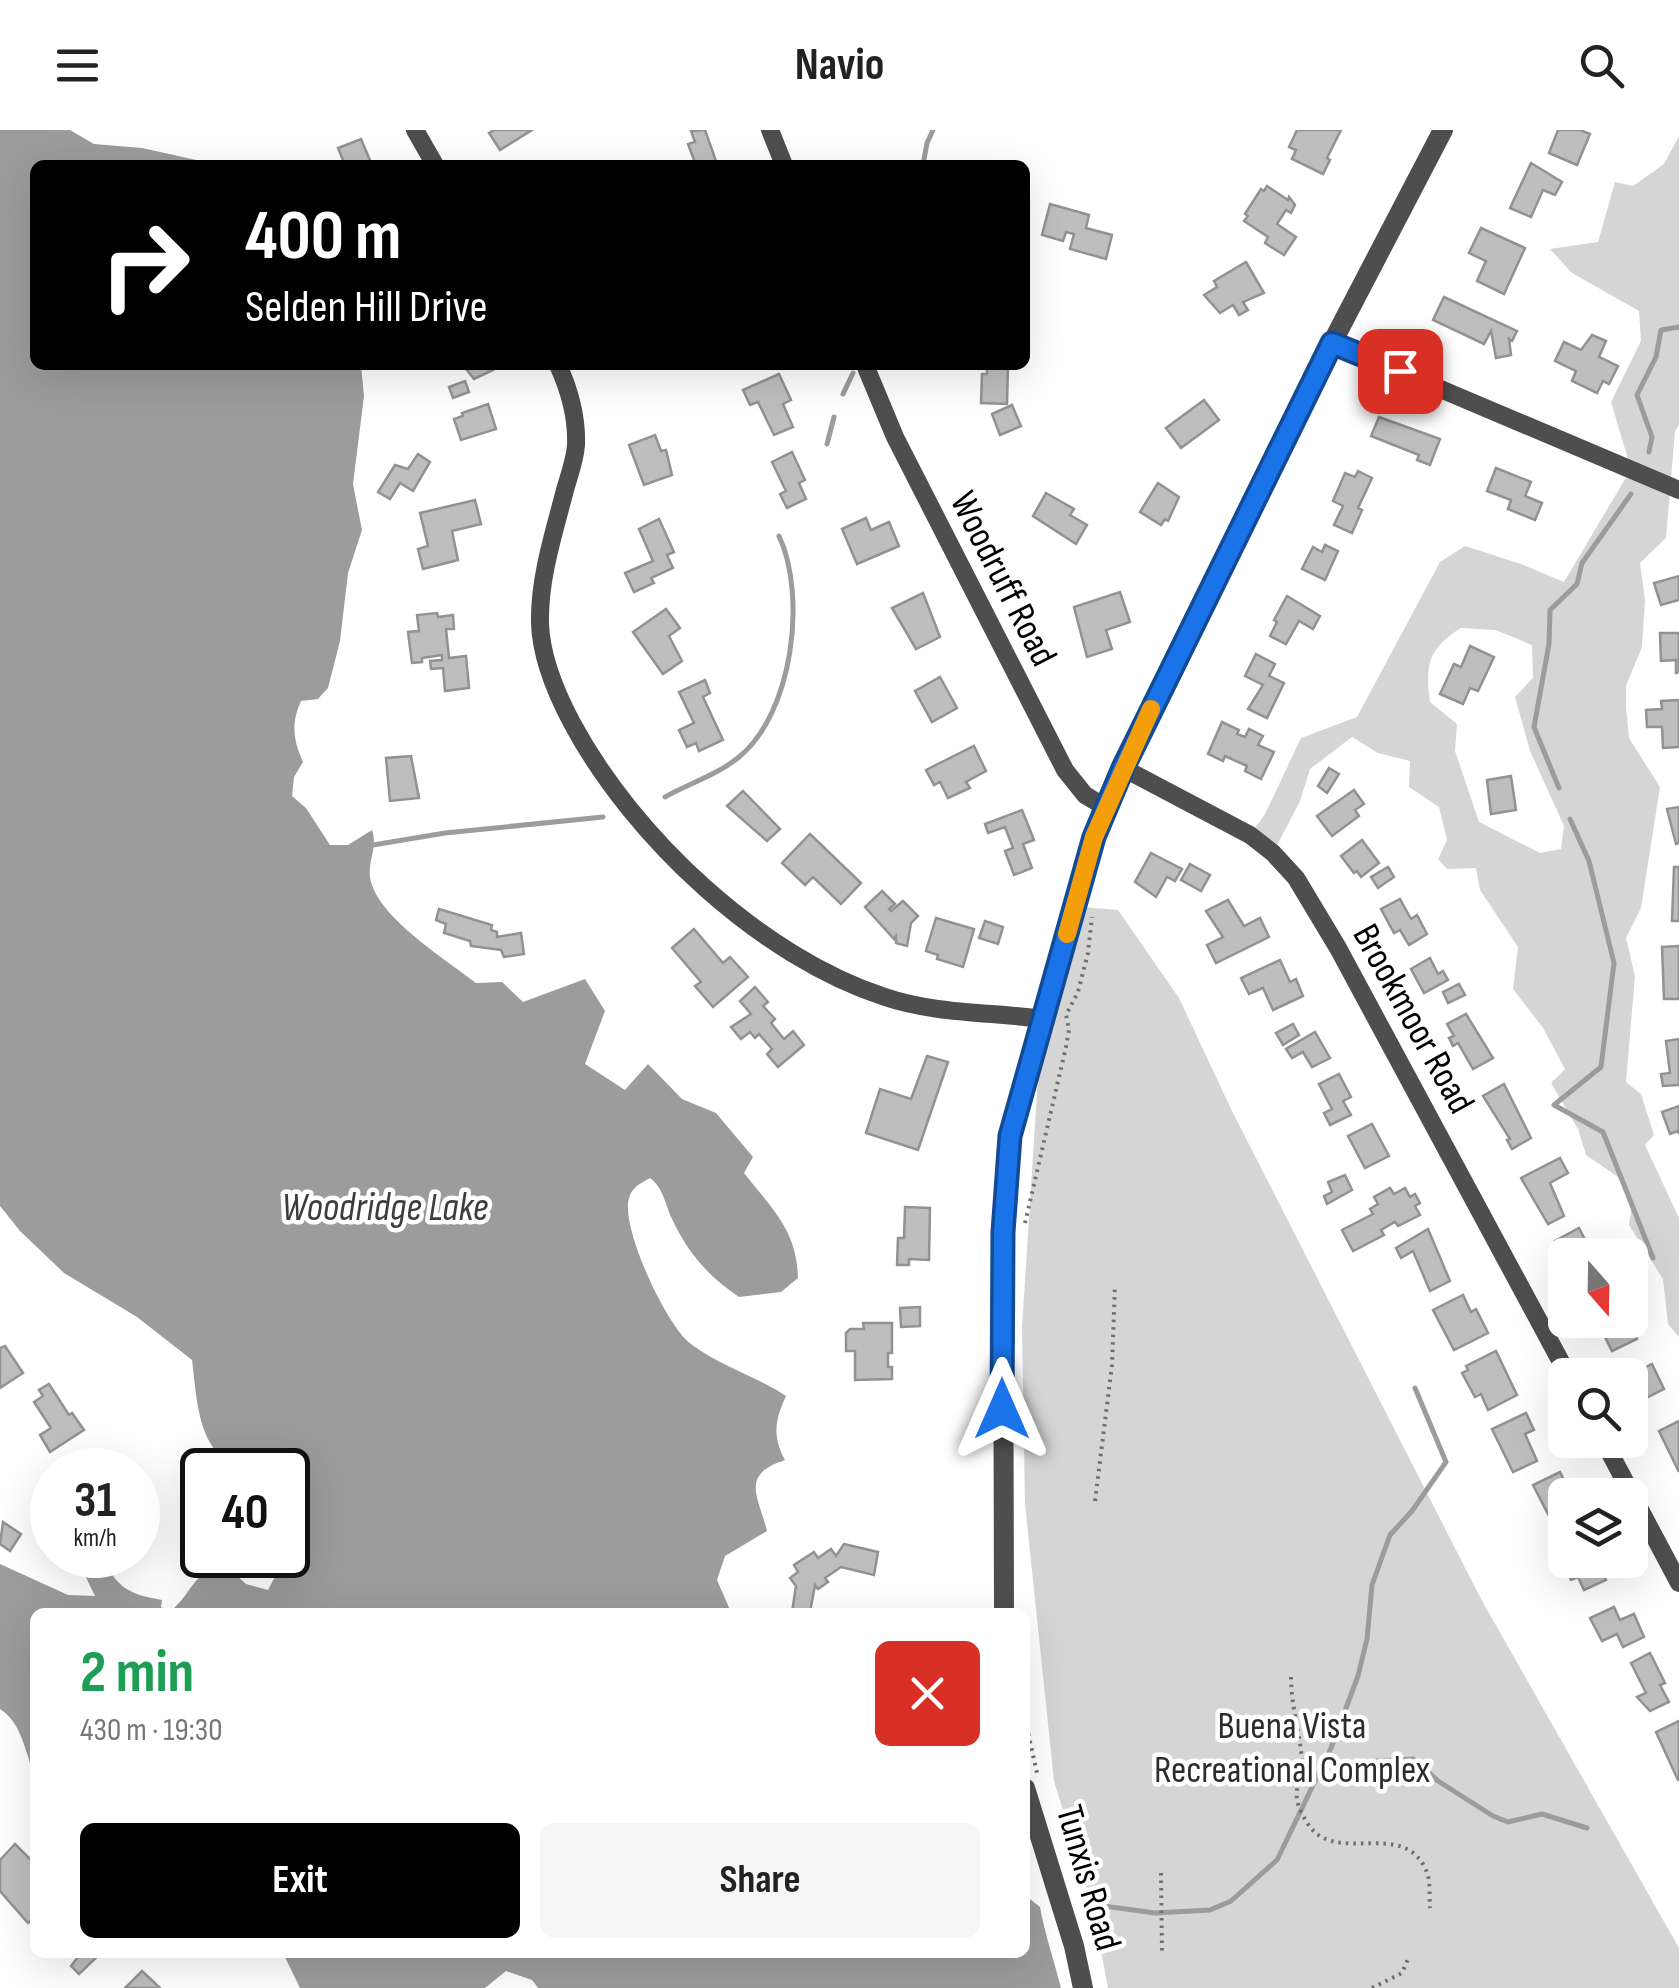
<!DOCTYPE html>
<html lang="en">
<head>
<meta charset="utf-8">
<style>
  :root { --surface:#fff; --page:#f6f6f6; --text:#222; --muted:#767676; --accent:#000 }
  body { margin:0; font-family:"Sofia Sans Condensed",sans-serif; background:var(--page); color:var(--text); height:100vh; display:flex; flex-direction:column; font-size:38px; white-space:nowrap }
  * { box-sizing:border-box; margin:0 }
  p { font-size:32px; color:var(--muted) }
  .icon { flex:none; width:55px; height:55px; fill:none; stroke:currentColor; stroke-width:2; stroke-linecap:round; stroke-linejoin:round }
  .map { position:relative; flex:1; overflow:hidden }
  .sheet { position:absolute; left:30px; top:1478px; width:1000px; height:350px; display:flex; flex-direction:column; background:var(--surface); border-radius:15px; box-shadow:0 10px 40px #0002 }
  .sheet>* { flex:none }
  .banner { position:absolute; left:30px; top:30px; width:1000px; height:210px; border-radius:15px; box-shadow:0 10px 40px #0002; background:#000; color:#fff; overflow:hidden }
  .needle { width:65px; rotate:160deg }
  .controls { position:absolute; left:1548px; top:1108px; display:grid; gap:20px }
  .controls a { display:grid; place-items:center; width:100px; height:100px; border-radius:15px; background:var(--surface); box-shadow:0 10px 40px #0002; font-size:50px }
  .speed { position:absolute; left:30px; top:1318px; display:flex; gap:20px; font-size:50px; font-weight:700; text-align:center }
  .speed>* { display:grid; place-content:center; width:130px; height:130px; border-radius:50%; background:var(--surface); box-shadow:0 10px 40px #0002; line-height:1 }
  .speed small { font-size:25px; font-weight:400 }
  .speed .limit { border:5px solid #111; border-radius:15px; background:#fff; color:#111 }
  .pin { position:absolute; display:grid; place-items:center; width:85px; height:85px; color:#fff; margin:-42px; border-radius:20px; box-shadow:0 5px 15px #0006 }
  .me { position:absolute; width:110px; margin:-55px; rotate:0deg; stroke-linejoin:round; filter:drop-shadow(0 0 8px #0008) }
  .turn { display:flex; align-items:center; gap:35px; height:210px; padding:0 50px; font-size:45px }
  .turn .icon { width:130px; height:130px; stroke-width:2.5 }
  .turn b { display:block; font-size:70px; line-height:85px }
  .round { display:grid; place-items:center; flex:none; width:105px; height:105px; border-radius:15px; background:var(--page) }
  .summary { display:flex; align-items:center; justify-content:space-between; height:170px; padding:0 50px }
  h1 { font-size:60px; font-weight:700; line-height:75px; color:#1e9e55 }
  .button { display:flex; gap:20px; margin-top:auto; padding:20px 50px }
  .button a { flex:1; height:115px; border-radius:15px; background:var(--accent); color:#fff; font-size:40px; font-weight:700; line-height:115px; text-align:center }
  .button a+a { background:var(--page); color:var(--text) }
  header { display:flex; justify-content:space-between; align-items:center; height:130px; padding:0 50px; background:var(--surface); font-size:45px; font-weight:700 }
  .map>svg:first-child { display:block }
</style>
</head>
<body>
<header><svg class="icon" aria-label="menu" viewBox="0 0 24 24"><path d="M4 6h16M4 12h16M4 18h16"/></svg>Navio<svg class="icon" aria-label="search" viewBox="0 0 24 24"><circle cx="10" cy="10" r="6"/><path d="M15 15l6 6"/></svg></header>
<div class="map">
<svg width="1679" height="1858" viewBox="0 0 1679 1858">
  <rect width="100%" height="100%" fill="#fff"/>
  <g fill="#d5d5d5" fill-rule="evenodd">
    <path d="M 1679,6 L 1679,295 L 1675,301 L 1666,408 L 1640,433 L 1645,470 L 1642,517 L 1626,556 L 1626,577 L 1629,608 L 1660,657 L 1641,778 L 1626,808 L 1635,846 L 1626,952 L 1641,964 L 1654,1005 L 1645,1015 L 1679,1088 L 1679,1207 L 1668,1194 L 1663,1149 L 1629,1095 L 1632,1074 L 1621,1049 L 1586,1025 L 1578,999 L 1551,953 L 1565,939 L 1543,898 L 1513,859 L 1518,817 L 1480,760 L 1476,738 L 1447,739 L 1438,729 L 1447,710 L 1439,677 L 1409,657 L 1410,631 L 1378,623 L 1352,607 L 1310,639 L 1300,671 L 1273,723 L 1250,705 L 1265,684 L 1301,608 L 1357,587 L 1440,432 L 1465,416 L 1521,434 L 1564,452 L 1631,339 L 1611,272 L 1641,211 L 1639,181 L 1572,143 L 1550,119 L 1598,112 L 1615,52 L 1633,56 L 1664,34 ZM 1461,498 L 1496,500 L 1532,515 L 1533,548 L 1515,567 L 1530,621 L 1564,696 L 1561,719 L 1540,723 L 1479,692 L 1455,621 L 1457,594 L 1430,572 C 1425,536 1428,518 1461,498 Z"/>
    <path d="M 1082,777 L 1118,780 L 1179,868 L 1231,979 L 1481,1469 L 1679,1818 L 1679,1858 L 1108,1858 L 1093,1779 L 1054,1651 L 1025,1374 L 1022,1197 L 1040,917 C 1061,873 1077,825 1082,777 Z"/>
  </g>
  <g fill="#9c9c9c">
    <path d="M 0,0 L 70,0 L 94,14 L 142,18 L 219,35 L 35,35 L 35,235 L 361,235 L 364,266 L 353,354 L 362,400 L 348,443 L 340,511 L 328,558 L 318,569 L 301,571 C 291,593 293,610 303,632 L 294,647 L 292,666 L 306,678 L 330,715 L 348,715 L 372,700 C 378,718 368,729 370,747 C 375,786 447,830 476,853 L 502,852 L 523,872 L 585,849 L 605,881 L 585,934 L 625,960 L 648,934 L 682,969 L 716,983 L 753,1027 L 744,1043 C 772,1079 797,1100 798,1148 L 781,1162 L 739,1167 C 708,1146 688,1123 672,1089 C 665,1074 664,1059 650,1048 C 641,1053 632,1057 629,1068 C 620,1097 667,1197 691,1214 C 720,1236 756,1246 786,1266 C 775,1290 772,1306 785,1330 C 740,1345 758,1365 767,1401 L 725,1426 L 717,1450 L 731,1482 L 35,1482 L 35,1645 C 24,1622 23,1594 0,1579 L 0,1434 L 68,1465 L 95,1466 L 80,1435 L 93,1428 L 106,1433 C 118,1460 134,1465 162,1470 L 161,1477 L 169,1482 C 187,1469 191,1451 208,1440 L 214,1447 L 231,1440 L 246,1454 L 268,1460 L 277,1443 L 275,1425 L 288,1425 L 288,1340 C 274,1340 253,1344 240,1339 C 197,1322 197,1268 192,1230 L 137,1187 L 64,1143 L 20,1101 L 0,1076 Z"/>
    <path d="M 1025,1765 L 1040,1777 C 1045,1805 1054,1830 1061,1858 L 538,1858 L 532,1850 L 506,1841 L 485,1858 L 300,1858 L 283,1823 L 1025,1822 Z"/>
  </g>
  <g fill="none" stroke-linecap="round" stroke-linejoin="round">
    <g stroke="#9c9c9c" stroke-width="5">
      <polyline points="923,35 927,13 933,0"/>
      <polyline points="843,264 853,243"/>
      <polyline points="827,314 834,287"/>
      <polyline points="1649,322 1652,307 1637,265 1656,227 1661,200 1679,197"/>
      <polyline points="1559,658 1534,597 1549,514 1550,480 1577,454 1582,433 1631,364"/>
      <path d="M 665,667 C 688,654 719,644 739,627 C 793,583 807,466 779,406"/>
      <polyline points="1570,689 1589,731 1614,833 1601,937 1554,975 1603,1002 1653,1128"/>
      <polyline points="373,715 445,703 603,687"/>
      <polyline points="1320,1643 1338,1646 1376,1631 1413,1629 1438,1651 1493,1686 1508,1692 1542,1684 1587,1698"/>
      <polyline points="1096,1775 1155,1783 1210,1780 1231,1771 1277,1730 1331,1618 1358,1546 1367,1509 1372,1455 1390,1405 1412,1381 1446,1332 1415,1258"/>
    </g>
  </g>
  <g fill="#bebebe" stroke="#929292" stroke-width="2.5">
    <polygon points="494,0 532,0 500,20 489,3"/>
    <polygon points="705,0 716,31 696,35 688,14 695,12 691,1"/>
    <polygon points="1297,0 1341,0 1327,28 1330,30 1323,44 1292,29 1296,20 1289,17"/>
    <polygon points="1558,0 1580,0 1590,4 1577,35 1549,23"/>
    <polygon points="361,9 372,35 345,35 338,18"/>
    <polygon points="1531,33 1562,52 1555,65 1543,60 1531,87 1510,78"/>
    <polygon points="1267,56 1288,70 1289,67 1295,75 1291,83 1286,80 1277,94 1296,107 1284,125 1265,113 1268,107 1244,91 1248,86 1245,84 1261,59 1264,61"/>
    <polygon points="1050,74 1089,85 1086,98 1112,105 1106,129 1070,119 1074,104 1066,102 1063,111 1042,105"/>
    <polygon points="1481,98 1525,118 1504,164 1477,151 1486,131 1469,123"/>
    <polygon points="1246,132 1264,163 1243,172 1248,180 1239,185 1233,175 1220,183 1204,165 1217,157 1214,151"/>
    <polygon points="1444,167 1517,201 1512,211 1509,209 1511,225 1496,228 1491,201 1484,214 1433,190"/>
    <polygon points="1592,205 1606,211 1599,227 1618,236 1609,254 1603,251 1597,263 1572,251 1576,241 1555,231 1564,212 1581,220"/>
    <polygon points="463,235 491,235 493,240 474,249"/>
    <polygon points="987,235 1008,235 1007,274 981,273 982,244 987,244"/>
    <polygon points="779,244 791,270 783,274 793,297 774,305 758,272 750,275 743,260"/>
    <polygon points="465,251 469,262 453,268 449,257"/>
    <polygon points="1204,270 1219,290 1181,318 1166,298"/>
    <polygon points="488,274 496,299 461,310 454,289 463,286 462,283"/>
    <polygon points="1012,275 1021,296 1000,305 992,284"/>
    <polygon points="1379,287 1440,309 1430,335 1417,330 1419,325 1371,306"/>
    <polygon points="655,305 661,321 666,320 672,345 644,355 629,315"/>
    <polygon points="792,322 805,350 799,353 806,369 787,378 780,364 786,361 772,332"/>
    <polygon points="418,324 430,332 413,361 400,353 390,369 378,362 395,335 408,339"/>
    <polygon points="1496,338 1531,352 1525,366 1542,373 1535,390 1508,379 1511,370 1487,361"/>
    <polygon points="1358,341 1372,348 1358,378 1362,380 1352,403 1334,395 1343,376 1333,371 1345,343 1355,347"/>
    <polygon points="1158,353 1179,367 1168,391 1165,389 1161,395 1140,382"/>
    <polygon points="1046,363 1074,379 1070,385 1087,395 1076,414 1033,386"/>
    <polygon points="475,370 481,394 452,401 458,430 423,439 418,419 428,416 420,383"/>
    <polygon points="866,388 871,400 889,392 899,416 857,434 842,399"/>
    <polygon points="659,389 674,422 667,425 673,438 651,448 654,453 634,462 625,443 653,431 639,399"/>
    <polygon points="1325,415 1338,421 1325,450 1302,439 1313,417 1322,422"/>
    <polygon points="1679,446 1679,470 1661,475 1654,453"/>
    <polygon points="1120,462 1130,492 1106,500 1112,519 1087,527 1074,477"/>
    <polygon points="923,463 940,507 916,519 892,478"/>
    <polygon points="1287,466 1320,486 1313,499 1299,491 1286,514 1270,506 1277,492 1274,490"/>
    <polygon points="666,479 680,498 669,506 682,531 663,544 633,502"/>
    <polygon points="437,483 438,487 453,485 454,499 446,499 449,528 466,526 469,558 445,561 443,538 431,539 430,531 442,530 442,525 422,528 422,532 412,533 408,502 419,501 417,485"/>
    <polygon points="1660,503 1679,503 1679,542 1676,543 1676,530 1661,531"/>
    <polygon points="1470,516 1494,527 1478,561 1470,558 1463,574 1440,564 1454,534 1461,537"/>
    <polygon points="1256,524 1275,534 1269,546 1284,553 1267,588 1248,579 1263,555 1245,546"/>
    <polygon points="940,547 957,578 932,592 915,561"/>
    <polygon points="705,550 710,563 703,567 723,610 699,621 696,613 687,617 679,600 694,593 679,562"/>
    <polygon points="1679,570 1679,617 1663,618 1662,597 1647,597 1646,580 1662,579 1661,571"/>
    <polygon points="1222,592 1239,600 1237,604 1245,607 1249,599 1263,606 1258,615 1274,622 1261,649 1245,641 1247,636 1225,626 1223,631 1208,624"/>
    <polygon points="974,616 986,641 966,652 970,658 948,668 940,652 934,655 926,640"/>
    <polygon points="411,626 419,668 390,671 386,628"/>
    <polygon points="1329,638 1339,644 1327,663 1318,656"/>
    <polygon points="1511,646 1516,680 1491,684 1487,650"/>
    <polygon points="1354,660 1364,674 1355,680 1359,686 1332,706 1317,686"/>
    <polygon points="743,661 780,699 767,711 727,676"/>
    <polygon points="1679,677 1679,713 1676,714 1667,679"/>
    <polygon points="1022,680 1034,710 1023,714 1032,738 1014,745 1005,721 1013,718 1005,697 988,703 985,694"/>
    <polygon points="810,704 861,753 841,774 813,747 805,755 782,733"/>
    <polygon points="1362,710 1379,733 1361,747 1357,741 1354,743 1341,726"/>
    <polygon points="1151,723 1182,739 1175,751 1167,747 1156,767 1135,752"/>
    <polygon points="1190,734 1210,745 1201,761 1181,750"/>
    <polygon points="1388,737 1394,747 1378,758 1371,747"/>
    <polygon points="1674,737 1679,737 1679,791 1672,791"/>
    <polygon points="882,761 895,774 889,779 891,781 903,771 918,786 911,793 907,816 896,813 896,806 894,809 865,777"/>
    <polygon points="1400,769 1411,789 1417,785 1427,804 1409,815 1400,800 1394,803 1381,779"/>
    <polygon points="1228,770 1244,796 1260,788 1269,807 1216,833 1207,815 1223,807 1206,781"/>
    <polygon points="439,779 492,795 491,800 497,802 497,807 521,803 524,824 504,827 501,820 471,816 470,811 444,803 446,794 436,790"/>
    <polygon points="936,788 974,799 963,837 937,829 938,825 926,821"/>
    <polygon points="985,791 1003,797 998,814 979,808"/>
    <polygon points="694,799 723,833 730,827 748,847 713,877 695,856 701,852 672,818"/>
    <polygon points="1679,816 1679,869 1664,869 1662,817"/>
    <polygon points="1430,828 1438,844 1443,841 1448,850 1424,863 1411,839"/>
    <polygon points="1280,830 1290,852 1296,849 1303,866 1273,880 1263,858 1249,864 1241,848"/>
    <polygon points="1459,854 1465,865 1448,873 1443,862"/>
    <polygon points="755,857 768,872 763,876 775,889 771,893 784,909 793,901 804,915 778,937 767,924 772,919 759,904 755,908 750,902 741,909 731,897 751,884 740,871"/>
    <polygon points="1466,884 1493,928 1473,939 1458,913 1453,916 1449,908 1454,906 1447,894"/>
    <polygon points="1293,894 1299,905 1283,915 1276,903"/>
    <polygon points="1315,902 1330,928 1312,937 1303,922 1292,928 1286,919"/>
    <polygon points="1679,909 1679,955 1663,956 1661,944 1670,943 1666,911"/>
    <polygon points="927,926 948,932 918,1020 866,1003 880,959 911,969"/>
    <polygon points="1339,944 1351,967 1343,971 1351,985 1330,995 1324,983 1332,979 1319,954"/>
    <polygon points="1504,954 1531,1008 1512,1019 1507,1010 1510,1009 1483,966"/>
    <polygon points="1679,976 1679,1004 1678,1001 1670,1004 1662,982"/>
    <polygon points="1372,994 1389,1026 1365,1038 1348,1006"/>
    <polygon points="1560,1028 1568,1043 1550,1053 1564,1086 1548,1094 1521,1048"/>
    <polygon points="1345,1045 1352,1060 1327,1074 1324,1066 1332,1062 1328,1052"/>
    <polygon points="1390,1058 1394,1064 1405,1058 1410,1067 1415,1064 1420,1073 1415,1076 1420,1085 1398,1096 1395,1092 1381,1100 1384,1105 1353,1121 1342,1100 1373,1084 1370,1079 1378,1074 1374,1067"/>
    <polygon points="905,1077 930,1078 929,1130 909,1129 909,1135 897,1135 898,1108 904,1108"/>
    <polygon points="1579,1098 1593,1125 1564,1127 1555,1111"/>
    <polygon points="1428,1099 1450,1151 1430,1161 1413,1121 1401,1128 1396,1118"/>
    <polygon points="1463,1165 1471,1182 1476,1179 1488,1203 1454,1220 1433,1180"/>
    <polygon points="920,1177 920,1196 901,1197 900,1178"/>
    <polygon points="1602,1190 1628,1190 1637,1209 1612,1221 1601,1199 1605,1197"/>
    <polygon points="863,1193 892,1193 892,1223 888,1223 888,1237 892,1237 892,1249 855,1250 855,1221 846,1221 846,1203 850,1199 864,1199"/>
    <polygon points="5,1216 23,1243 0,1258 0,1218"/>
    <polygon points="1496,1221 1517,1265 1488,1280 1481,1264 1475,1267 1462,1243 1468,1240 1466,1236"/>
    <polygon points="1652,1234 1664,1259 1642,1270 1630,1245"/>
    <polygon points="49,1254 69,1285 72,1283 84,1300 50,1322 40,1305 51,1298 34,1272 43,1266 39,1260"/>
    <polygon points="1526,1283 1534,1300 1525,1304 1537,1331 1513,1342 1492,1299"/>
    <polygon points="1679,1291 1679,1342 1659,1301"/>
    <polygon points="1560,1342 1567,1356 1561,1359 1565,1367 1565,1392 1560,1394 1556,1386 1550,1388 1533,1355"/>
    <polygon points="3,1392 21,1404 10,1421 0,1414"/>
    <polygon points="844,1414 878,1422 874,1445 841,1437 825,1448 828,1452 818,1459 815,1455 810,1482 792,1482 796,1456 790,1448 798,1442 794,1435 814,1422 818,1428 831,1419 836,1426"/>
    <polygon points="1565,1426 1565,1430 1580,1430 1581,1433 1597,1430 1606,1450 1584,1460 1578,1447 1571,1450 1565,1438 1562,1439 1558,1429"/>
    <polygon points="1614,1477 1620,1490 1634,1484 1644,1507 1623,1517 1617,1504 1602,1511 1590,1488"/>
    <polygon points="1650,1523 1665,1553 1660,1555 1669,1572 1650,1581 1637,1567 1646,1563 1631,1533"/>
    <polygon points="1679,1591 1679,1650 1678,1650 1656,1602"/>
    <polygon points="15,1714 35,1734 35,1787 28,1793 0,1761 0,1730"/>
    <polygon points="82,1822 100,1824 79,1844 71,1836"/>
    <polygon points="142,1841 160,1858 125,1858"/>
  </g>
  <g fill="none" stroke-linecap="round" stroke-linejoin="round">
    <g stroke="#707070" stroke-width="4" stroke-dasharray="2.5 5" stroke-linecap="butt">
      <polyline points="1025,1093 1066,917 1069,900 1066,885 1078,862 1088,823 1092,787"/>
      <polyline points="1095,1371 1112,1235 1115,1155"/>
      <path d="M 1291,1547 C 1291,1576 1300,1602 1302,1631 C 1302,1644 1295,1657 1297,1669 C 1298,1678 1305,1690 1310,1697 C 1339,1734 1403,1689 1426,1740 C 1431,1751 1429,1766 1430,1778"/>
      <polyline points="1025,1589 1037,1643"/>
      <polyline points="1161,1743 1162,1823"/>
      <polyline points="1372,1858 1402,1843 1408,1829"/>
    </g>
    <g stroke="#4e4e4e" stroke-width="18">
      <polyline points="415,0 435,35"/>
      <polyline points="770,0 784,35"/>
      <polyline points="1332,213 1679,360"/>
      <path d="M 558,235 C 569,259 577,288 576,315 C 575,330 569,346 565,360 C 554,403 539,448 540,493 C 541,528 556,563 572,593 C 633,707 761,827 885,867 C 935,884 991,882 1043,889"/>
      <polyline points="865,235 895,307 1065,640 1085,665 1105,677"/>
      <polyline points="1123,638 1250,705 1273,723 1296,748 1338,818 1568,1245"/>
      <polyline points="1603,1310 1679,1453"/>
    </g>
    <g stroke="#4e4e4e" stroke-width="20">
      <polyline points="1004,1482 1003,1102 1010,1006 1083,743 1093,707 1123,638 1332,213 1443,0"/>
      <polyline points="1025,1658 1074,1816 1083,1858"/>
    </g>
  </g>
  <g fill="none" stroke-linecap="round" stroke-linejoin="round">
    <defs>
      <polyline id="route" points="1002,1279 1003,1102 1010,1006 1094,707 1123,638 1332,213 1400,241"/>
    </defs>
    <use href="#route" stroke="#114b97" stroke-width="25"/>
    <use href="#route" stroke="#1a73e8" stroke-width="18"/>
    <polyline stroke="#f59e0b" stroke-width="18" points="1067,804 1094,707 1151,579"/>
  </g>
  <g text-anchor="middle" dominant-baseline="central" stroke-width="9" stroke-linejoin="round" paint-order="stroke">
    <g font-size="38" fill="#000" stroke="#fff">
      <text transform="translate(1003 449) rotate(63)">Woodruff Road</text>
      <text transform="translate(1413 889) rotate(61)">Brookmoor Road</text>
      <text transform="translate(1088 1748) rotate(74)">Tunxis Road</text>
    </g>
    <g font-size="38" fill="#2c2c2c" stroke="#fff">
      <text x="1292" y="1596">Buena Vista<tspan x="1292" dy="44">Recreational Complex</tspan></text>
    </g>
    <g font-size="40" font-style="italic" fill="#3d3d3d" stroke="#fff">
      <text x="385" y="1078">Woodridge Lake</text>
    </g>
  </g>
</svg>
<div class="controls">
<a><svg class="needle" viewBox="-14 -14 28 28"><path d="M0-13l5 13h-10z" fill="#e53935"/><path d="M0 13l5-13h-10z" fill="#767676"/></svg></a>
<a><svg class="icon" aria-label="search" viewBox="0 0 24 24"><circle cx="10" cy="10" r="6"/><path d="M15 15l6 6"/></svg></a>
<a><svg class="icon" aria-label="layers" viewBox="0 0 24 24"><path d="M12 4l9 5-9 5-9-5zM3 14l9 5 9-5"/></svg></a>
</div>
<div class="speed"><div>31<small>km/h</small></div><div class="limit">40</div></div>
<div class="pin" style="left:1400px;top:241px;background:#d93025"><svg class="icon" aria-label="arrive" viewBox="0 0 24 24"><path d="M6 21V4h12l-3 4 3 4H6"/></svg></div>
<svg class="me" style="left:1002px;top:1279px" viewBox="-20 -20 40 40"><path d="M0-17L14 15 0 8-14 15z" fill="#1a73e8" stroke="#fff" stroke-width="4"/></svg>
<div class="banner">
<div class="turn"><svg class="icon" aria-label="right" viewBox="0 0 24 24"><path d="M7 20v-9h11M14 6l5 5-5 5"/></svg><div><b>400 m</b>Selden Hill Drive</div></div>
</div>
<section class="sheet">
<div class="summary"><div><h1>2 min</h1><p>430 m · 19:30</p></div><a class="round" style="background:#d93025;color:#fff"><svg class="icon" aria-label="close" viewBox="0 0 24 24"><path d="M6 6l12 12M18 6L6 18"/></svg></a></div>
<div class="button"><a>Exit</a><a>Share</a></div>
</section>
</div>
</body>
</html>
